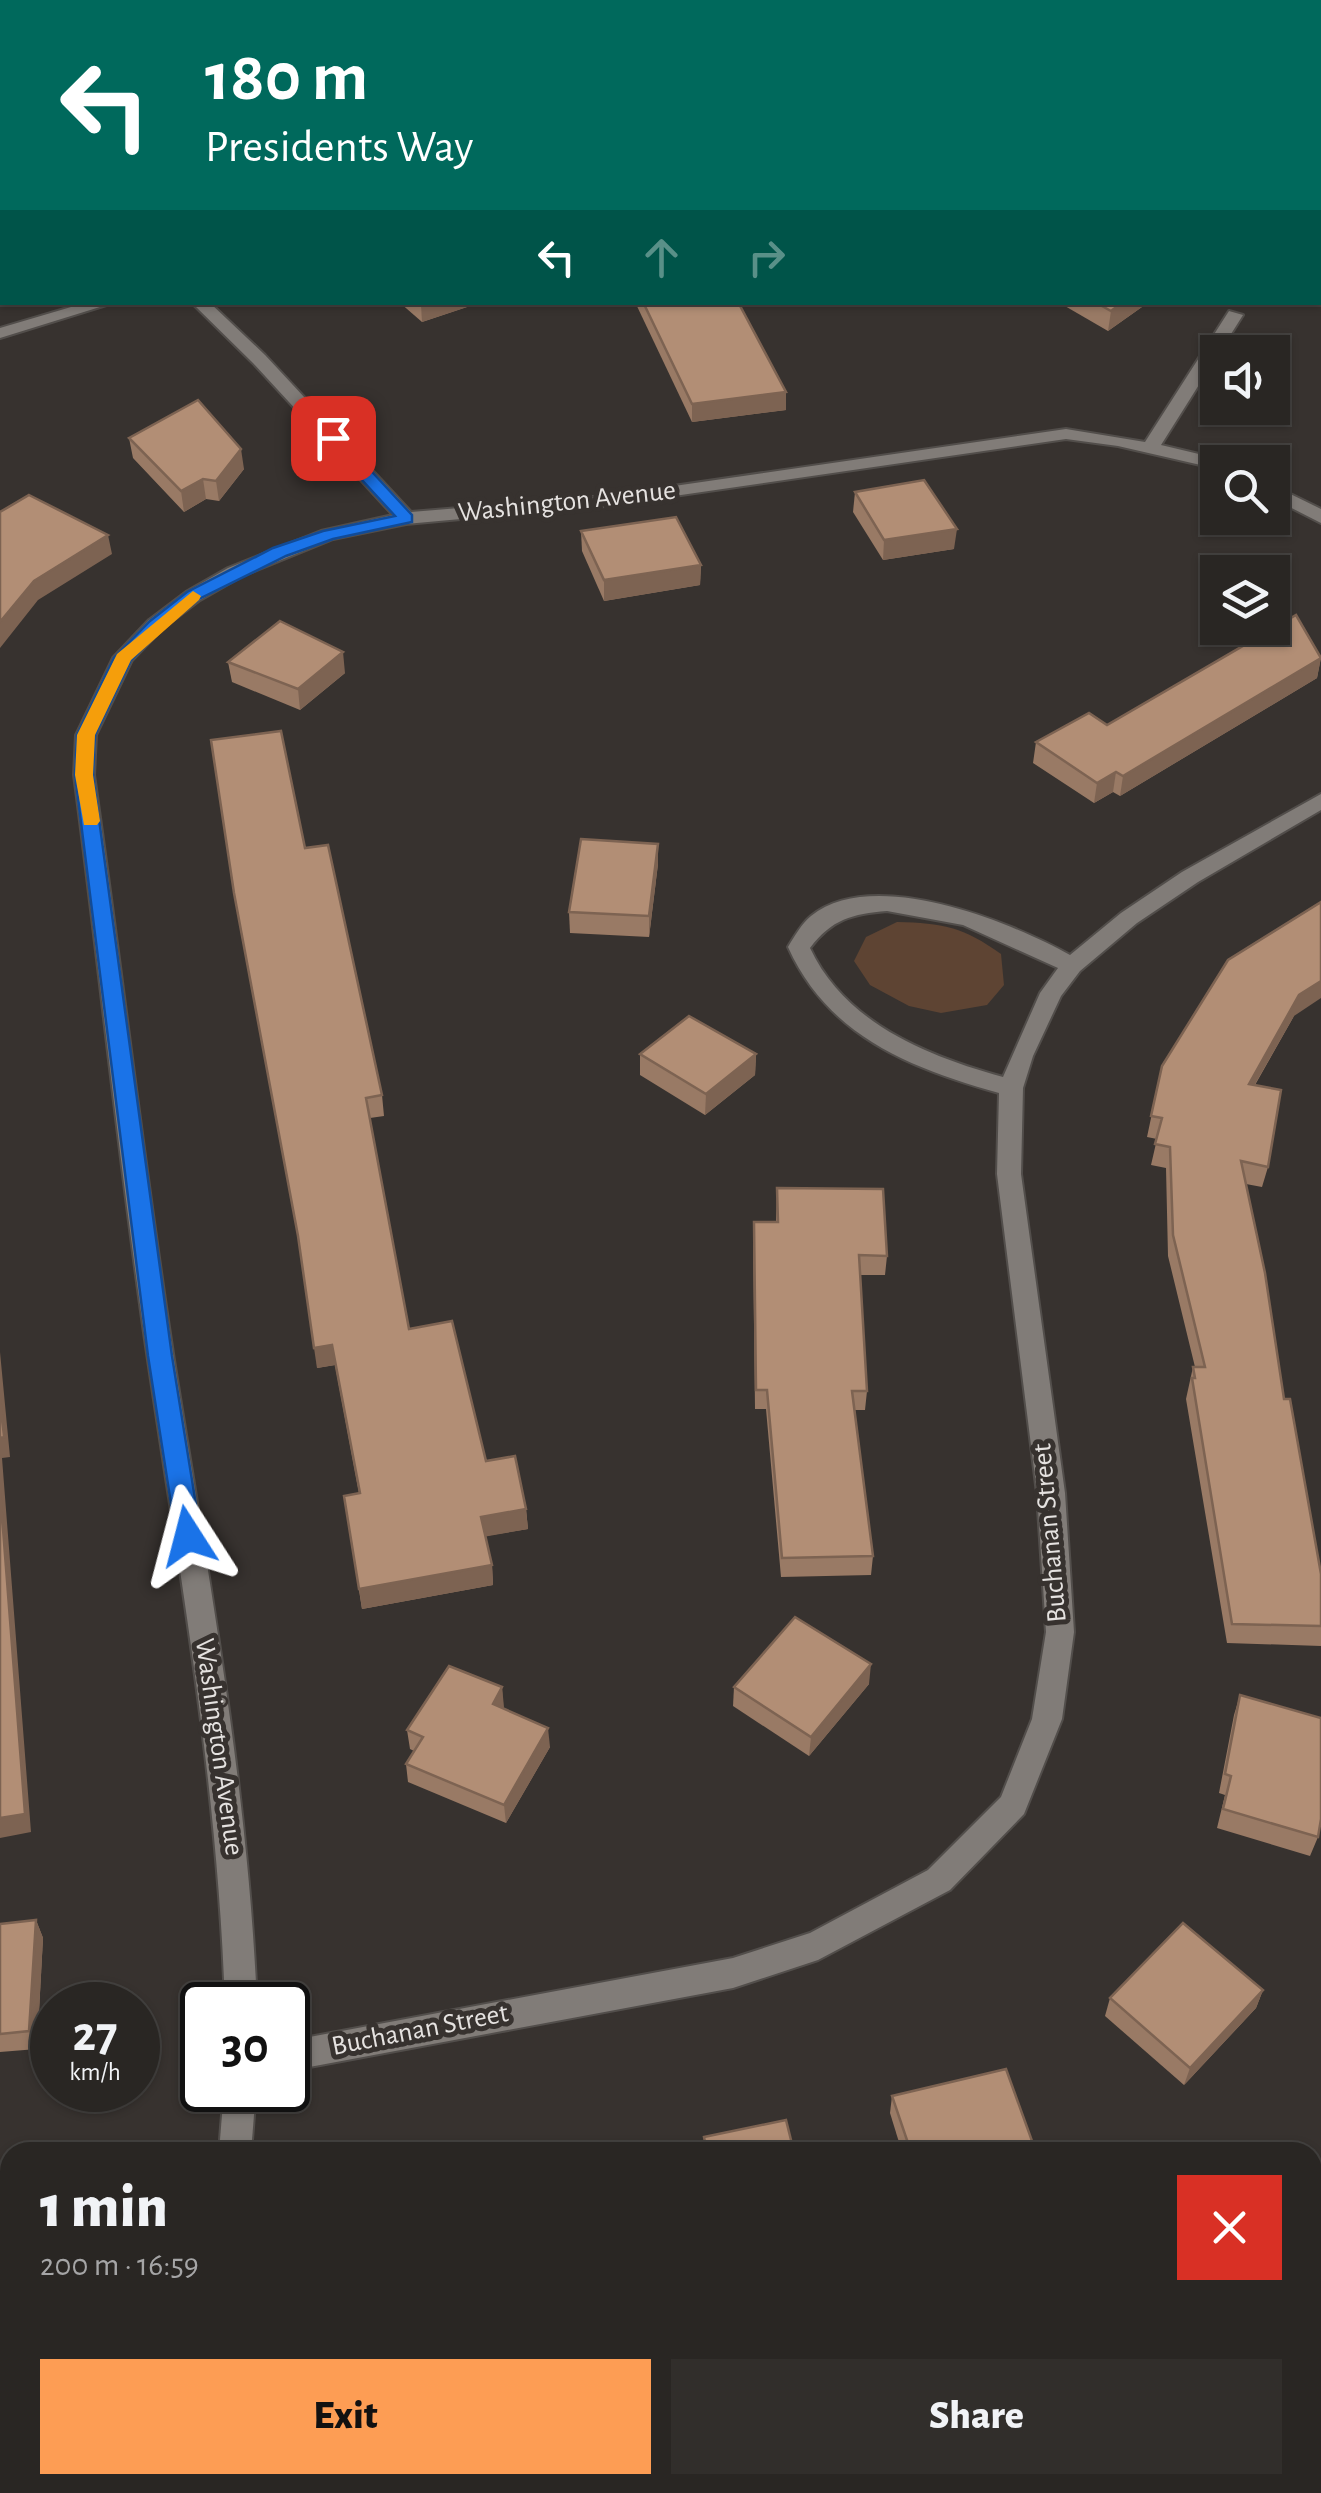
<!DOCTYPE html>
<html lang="en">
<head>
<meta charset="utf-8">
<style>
  :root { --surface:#292623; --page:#312e2b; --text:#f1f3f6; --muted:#a5a5a6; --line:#454341; --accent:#fd9d54 }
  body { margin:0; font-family:"Alegreya Sans",sans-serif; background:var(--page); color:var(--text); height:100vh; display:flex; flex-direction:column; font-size:38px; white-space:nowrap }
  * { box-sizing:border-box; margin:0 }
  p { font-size:32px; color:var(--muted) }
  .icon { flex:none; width:55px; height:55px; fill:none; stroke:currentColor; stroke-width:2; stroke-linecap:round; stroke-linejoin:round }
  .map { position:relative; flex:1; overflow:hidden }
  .side { position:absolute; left:0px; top:2142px; width:1322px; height:352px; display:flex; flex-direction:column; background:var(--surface); border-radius:30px 30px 0 0; box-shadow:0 2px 8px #0004,0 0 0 2px var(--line) }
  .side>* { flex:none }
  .guide { position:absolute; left:0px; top:0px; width:1322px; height:305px; box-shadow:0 2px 8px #0004,0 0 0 2px var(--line); background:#00695c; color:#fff; overflow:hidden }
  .controls { position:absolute; left:1200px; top:335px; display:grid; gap:20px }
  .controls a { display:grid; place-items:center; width:90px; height:90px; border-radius:0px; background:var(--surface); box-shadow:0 2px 8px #0004,0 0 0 2px var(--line); font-size:50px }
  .speed { position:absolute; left:30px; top:1982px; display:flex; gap:20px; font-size:50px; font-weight:700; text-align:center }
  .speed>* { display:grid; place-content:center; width:130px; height:130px; border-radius:50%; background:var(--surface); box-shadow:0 2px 8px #0004,0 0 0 2px var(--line); line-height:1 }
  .speed small { font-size:25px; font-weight:400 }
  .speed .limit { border:5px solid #111; border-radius:15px; background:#fff; color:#111 }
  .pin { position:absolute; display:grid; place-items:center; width:85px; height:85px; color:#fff; margin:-42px; border-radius:20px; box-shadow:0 5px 15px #0006 }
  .me { position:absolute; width:110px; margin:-55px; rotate:351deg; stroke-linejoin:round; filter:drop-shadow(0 0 8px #0008) }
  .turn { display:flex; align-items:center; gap:35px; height:210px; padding:0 40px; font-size:45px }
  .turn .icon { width:130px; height:130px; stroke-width:2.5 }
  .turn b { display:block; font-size:70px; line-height:85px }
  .lanes { display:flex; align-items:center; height:95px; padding:0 40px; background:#0003; justify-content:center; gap:50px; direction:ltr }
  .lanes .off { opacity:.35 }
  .round { display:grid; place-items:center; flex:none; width:105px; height:105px; border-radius:0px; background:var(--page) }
  .overview { display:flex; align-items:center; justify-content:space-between; height:170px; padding:0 40px }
  h1 { font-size:60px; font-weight:800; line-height:75px }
  .cta { display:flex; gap:20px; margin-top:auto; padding:20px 40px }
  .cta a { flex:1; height:115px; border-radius:0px; background:var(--accent); color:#111; font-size:40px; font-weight:800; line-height:115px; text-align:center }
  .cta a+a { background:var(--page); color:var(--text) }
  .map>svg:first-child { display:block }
</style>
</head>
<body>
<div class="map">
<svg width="1321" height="2493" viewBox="0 0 1321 2493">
  <rect width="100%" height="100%" fill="#37322f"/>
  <g fill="#5e4433">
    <polygon points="0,0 538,0 2,2 0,104"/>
    <path d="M 897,922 C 943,923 963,927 1001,954 L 1004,985 L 987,1005 L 941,1013 L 909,1006 L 870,985 L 854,961 L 866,937 Z"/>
  </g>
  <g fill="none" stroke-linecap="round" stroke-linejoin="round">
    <defs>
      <g id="street">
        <polygon points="660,0 677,0 678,2 662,2"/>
        <path d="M 191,302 L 209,302 L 265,355 L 411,512 L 605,496 L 1066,429 L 1145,442 L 1229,311 L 1243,315 L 1161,445 L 1224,460 L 1218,462 L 1218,469 L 1118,446 L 1066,439 L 605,506 L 406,524 L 333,539 L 242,576 L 200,600 L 163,628 L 132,660 L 96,735 L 94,775 C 122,970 144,1166 174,1360 C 208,1575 248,1787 257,2005 L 225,2005 C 218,1787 180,1575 148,1360 C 119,1166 100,970 74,775 L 76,735 L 113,658 L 149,620 L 186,592 L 228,568 L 321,531 L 393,515 L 253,363 Z"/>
        <polygon points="1272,485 1321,509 1321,523 1272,498"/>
        <path d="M 1321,794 L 1321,810 L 1198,882 L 1137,923 L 1080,971 L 1061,996 L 1033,1056 L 1023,1088 L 1021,1174 L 1065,1493 L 1074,1632 L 1062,1719 L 1024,1814 L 950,1890 L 818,1960 L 733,1988 L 288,2071 L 288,2041 L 733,1958 L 810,1933 L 928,1870 L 1001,1797 L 1032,1719 L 1046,1632 L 1037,1493 L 997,1174 L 999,1093 C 910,1068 828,1036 788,947 C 794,937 802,923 811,916 C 873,866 1011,922 1070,955 L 1121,913 L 1182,872 ZM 887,911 L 963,925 L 1058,968 L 1040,993 L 1003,1077 C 927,1056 845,1023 810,948 C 832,919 852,914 887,911 Z"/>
        <polygon points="224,2090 256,2090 251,2152 219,2152"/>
        <polygon points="179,2485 215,2485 214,2493 178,2493"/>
      </g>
      <polygon id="secondary" points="88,302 116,302 0,338 0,328"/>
    </defs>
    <use href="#street" stroke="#524e4b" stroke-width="4"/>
    <use href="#secondary" stroke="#524e4b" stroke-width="4"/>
    <use href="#street" fill="#817c78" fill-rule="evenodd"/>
    <use href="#secondary" fill="#817c78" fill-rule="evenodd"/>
  </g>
  <g fill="#997a65">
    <polygon points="399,302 482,302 422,322"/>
    <polygon points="635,302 738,302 786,410 692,422"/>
    <polygon points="1058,302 1149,302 1108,331"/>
    <polygon points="129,438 244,469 219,501 206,499 184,512 133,458"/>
    <polygon points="855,492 954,549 883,560 853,512"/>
    <polygon points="581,531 701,565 700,585 604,601 582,551"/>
    <polygon points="1321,657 1317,678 1120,796 1113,792 1094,803 1033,763 1036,742 1107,725"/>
    <polygon points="228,662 345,673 300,710 232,682"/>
    <polygon points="658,844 658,864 649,937 570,933 569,912"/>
    <polygon points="305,848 382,1095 384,1116 370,1118 409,1329 486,1461 526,1509 528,1529 485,1536 492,1565 493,1585 362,1609 344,1496 359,1493 335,1365 317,1368"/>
    <polygon points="1294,1016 1255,1085 1268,1167 1262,1187 1246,1184 1284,1399 1321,1574 1321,1646 1227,1643 1186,1399 1193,1367 1195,1367 1168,1256 1166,1168 1151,1165 1157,1139 1147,1137 1162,1066"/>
    <polygon points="640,1054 756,1054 755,1075 705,1115 640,1075"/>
    <polygon points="777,1188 887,1256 885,1275 860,1275 867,1391 865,1410 855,1410 873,1556 871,1575 781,1577 766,1409 755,1409 753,1241 754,1222 776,1222"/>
    <polygon points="869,1684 809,1756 733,1706 734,1687"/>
    <polygon points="502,1687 503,1708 550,1747 506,1823 408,1782 406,1764 414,1751 410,1749 407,1730"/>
    <polygon points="1240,1695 1318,1837 1310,1856 1217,1828 1225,1795 1219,1793 1234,1715"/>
    <polygon points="36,1920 43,1938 37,2049 0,2052 0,1924"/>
    <polygon points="1263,1990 1256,2008 1184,2085 1105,2016 1110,1998"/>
    <polygon points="892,2096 1036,2152 902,2152 890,2113"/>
    <polygon points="10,2175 10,2274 3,2318 0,2318 0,2176"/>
  </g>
  <g fill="#7d6352">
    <polygon points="428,302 482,302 422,322 421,305"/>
    <polygon points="1123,302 1149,302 1108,331 1111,311"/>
    <polygon points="786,392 786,410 692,422 692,404"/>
    <polygon points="241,449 244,469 219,501 216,481"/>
    <polygon points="203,479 206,499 184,512 181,491"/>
    <polygon points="957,529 954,549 883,560 884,540"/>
    <polygon points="108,535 112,554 38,600 0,648 0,622 34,581"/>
    <polygon points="701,565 700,585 604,601 604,580"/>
    <polygon points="343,652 345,673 300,710 298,689"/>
    <polygon points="1321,658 1317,678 1120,796 1123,776"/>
    <polygon points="1116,772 1113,792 1094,803 1097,783"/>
    <polygon points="658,844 658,864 649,937 649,916"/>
    <polygon points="1321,981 1321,998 1294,1016 1243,1105 1249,1084 1299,995"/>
    <polygon points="756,1054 755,1075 705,1115 706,1094"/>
    <polygon points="332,1345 335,1365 317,1368 314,1348"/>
    <polygon points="0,1352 10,1457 2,1458 31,1832 0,1838"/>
    <polygon points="526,1509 528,1529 483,1537 481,1517"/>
    <polygon points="492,1565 493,1585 362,1609 359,1589"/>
    <polygon points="871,1664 869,1684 809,1756 811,1737"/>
    <polygon points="502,1687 504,1707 494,1723 493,1704"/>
    <polygon points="548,1728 550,1747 506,1823 504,1805"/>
    <polygon points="36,1920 43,1938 37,2049 29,2031"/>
    <polygon points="1263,1990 1256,2008 1184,2085 1190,2068"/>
    <polygon points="2,2258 10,2274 3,2318 0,2312 0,2269"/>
  </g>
  <g fill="#b28e75" stroke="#7d6352" stroke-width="2.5">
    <polygon points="643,302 738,302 786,392 692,404"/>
    <polygon points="1095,302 1123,302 1111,311"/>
    <polygon points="198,400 241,449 216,481 203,479 181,491 129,438"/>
    <polygon points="924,480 957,529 884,540 855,492"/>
    <polygon points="29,495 108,535 34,581 0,622 0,512"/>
    <polygon points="676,517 701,565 604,580 581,531"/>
    <polygon points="1296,615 1321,658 1123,776 1116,772 1097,783 1036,742 1089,713 1107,725"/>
    <polygon points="280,621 343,652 298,689 228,662"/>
    <polygon points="281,731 305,848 328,845 382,1095 366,1098 409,1329 452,1321 486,1461 515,1456 526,1509 481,1517 492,1565 359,1589 344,1496 360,1493 332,1345 314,1348 298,1236 234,893 211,740"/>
    <polygon points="581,839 658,844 649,916 569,912"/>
    <polygon points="1321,902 1321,981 1299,995 1249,1084 1281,1090 1268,1167 1241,1161 1265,1273 1284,1399 1290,1399 1321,1574 1321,1626 1232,1624 1192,1378 1195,1378 1193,1367 1205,1367 1173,1235 1170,1147 1155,1144 1162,1118 1151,1116 1162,1066 1228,960"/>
    <polygon points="689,1016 756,1054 706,1094 640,1054"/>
    <polygon points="777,1188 883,1189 887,1256 859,1255 867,1391 852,1391 873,1556 782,1558 767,1390 756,1390 754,1222 778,1222"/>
    <polygon points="0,1397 4,1437 0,1438"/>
    <polygon points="0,1490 25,1814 0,1818"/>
    <polygon points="795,1617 871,1664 811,1737 734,1687"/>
    <polygon points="449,1666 502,1687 493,1704 548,1728 504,1805 406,1764 423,1737 407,1730"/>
    <polygon points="1240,1695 1321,1718 1321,1819 1318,1837 1223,1809 1231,1776 1225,1774"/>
    <polygon points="36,1920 29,2031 0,2034 0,1924"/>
    <polygon points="1183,1923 1263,1990 1190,2068 1110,1998"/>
    <polygon points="1006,2069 1036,2152 911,2152 892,2096"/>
    <polygon points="786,2120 794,2152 665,2152 664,2150 705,2142 704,2137"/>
    <polygon points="10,2175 10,2237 7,2258 2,2258 0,2269 0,2176"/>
  </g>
  <polygon fill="#1a73e8" stroke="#114b97" stroke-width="2.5" points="327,435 338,435 412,515 412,522 333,539 286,556 199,599 163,628 131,660 95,735 93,775 172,1356 201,1536 197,1543 188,1546 180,1543 176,1536 148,1356 75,775 77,735 114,658 150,621 187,592 273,548 323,531 395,516 327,442"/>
  <polygon fill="#f59e0b" points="193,591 201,596 199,600 131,660 95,735 93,775 100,821 97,825 84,825 75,775 77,735 117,654"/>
  <g text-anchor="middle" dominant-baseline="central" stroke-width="10" stroke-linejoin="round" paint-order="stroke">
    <g font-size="28" fill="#e5e2e0" stroke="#37322f">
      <text transform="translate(567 502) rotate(-6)">Washington Avenue</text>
      <text transform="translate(1050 1533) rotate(-95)">Buchanan Street</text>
      <text transform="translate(219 1747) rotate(82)">Washington Avenue</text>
      <text transform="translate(420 2030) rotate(-11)">Buchanan Street</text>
    </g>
  </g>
</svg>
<div class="controls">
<a><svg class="icon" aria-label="sound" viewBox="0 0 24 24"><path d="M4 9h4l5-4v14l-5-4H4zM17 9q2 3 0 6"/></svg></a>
<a><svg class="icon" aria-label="search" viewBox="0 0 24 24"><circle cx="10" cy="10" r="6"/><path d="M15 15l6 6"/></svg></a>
<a><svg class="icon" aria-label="layers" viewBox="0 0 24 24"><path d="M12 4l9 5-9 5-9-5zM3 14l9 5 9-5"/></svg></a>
</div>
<div class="speed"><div>27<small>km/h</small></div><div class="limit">30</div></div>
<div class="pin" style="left:333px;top:438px;background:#d93025"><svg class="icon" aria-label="arrive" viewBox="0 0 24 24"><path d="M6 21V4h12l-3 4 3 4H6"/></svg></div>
<svg class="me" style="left:188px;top:1536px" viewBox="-20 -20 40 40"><path d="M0-17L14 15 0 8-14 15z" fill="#1a73e8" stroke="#fff" stroke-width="4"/></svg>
<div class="guide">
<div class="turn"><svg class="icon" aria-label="left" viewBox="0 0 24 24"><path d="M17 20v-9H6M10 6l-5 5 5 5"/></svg><div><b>180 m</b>Presidents Way</div></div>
<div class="lanes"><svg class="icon" aria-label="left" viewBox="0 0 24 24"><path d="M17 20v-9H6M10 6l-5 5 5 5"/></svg><svg class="icon off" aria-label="ahead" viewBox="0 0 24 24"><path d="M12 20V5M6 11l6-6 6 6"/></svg><svg class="icon off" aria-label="right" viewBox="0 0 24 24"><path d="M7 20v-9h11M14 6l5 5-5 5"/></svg></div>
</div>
<section class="side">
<div class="overview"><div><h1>1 min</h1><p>200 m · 16:59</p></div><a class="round" style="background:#d93025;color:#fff"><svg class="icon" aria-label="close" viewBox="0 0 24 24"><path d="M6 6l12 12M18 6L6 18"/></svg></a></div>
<div class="cta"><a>Exit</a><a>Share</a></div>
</section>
</div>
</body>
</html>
